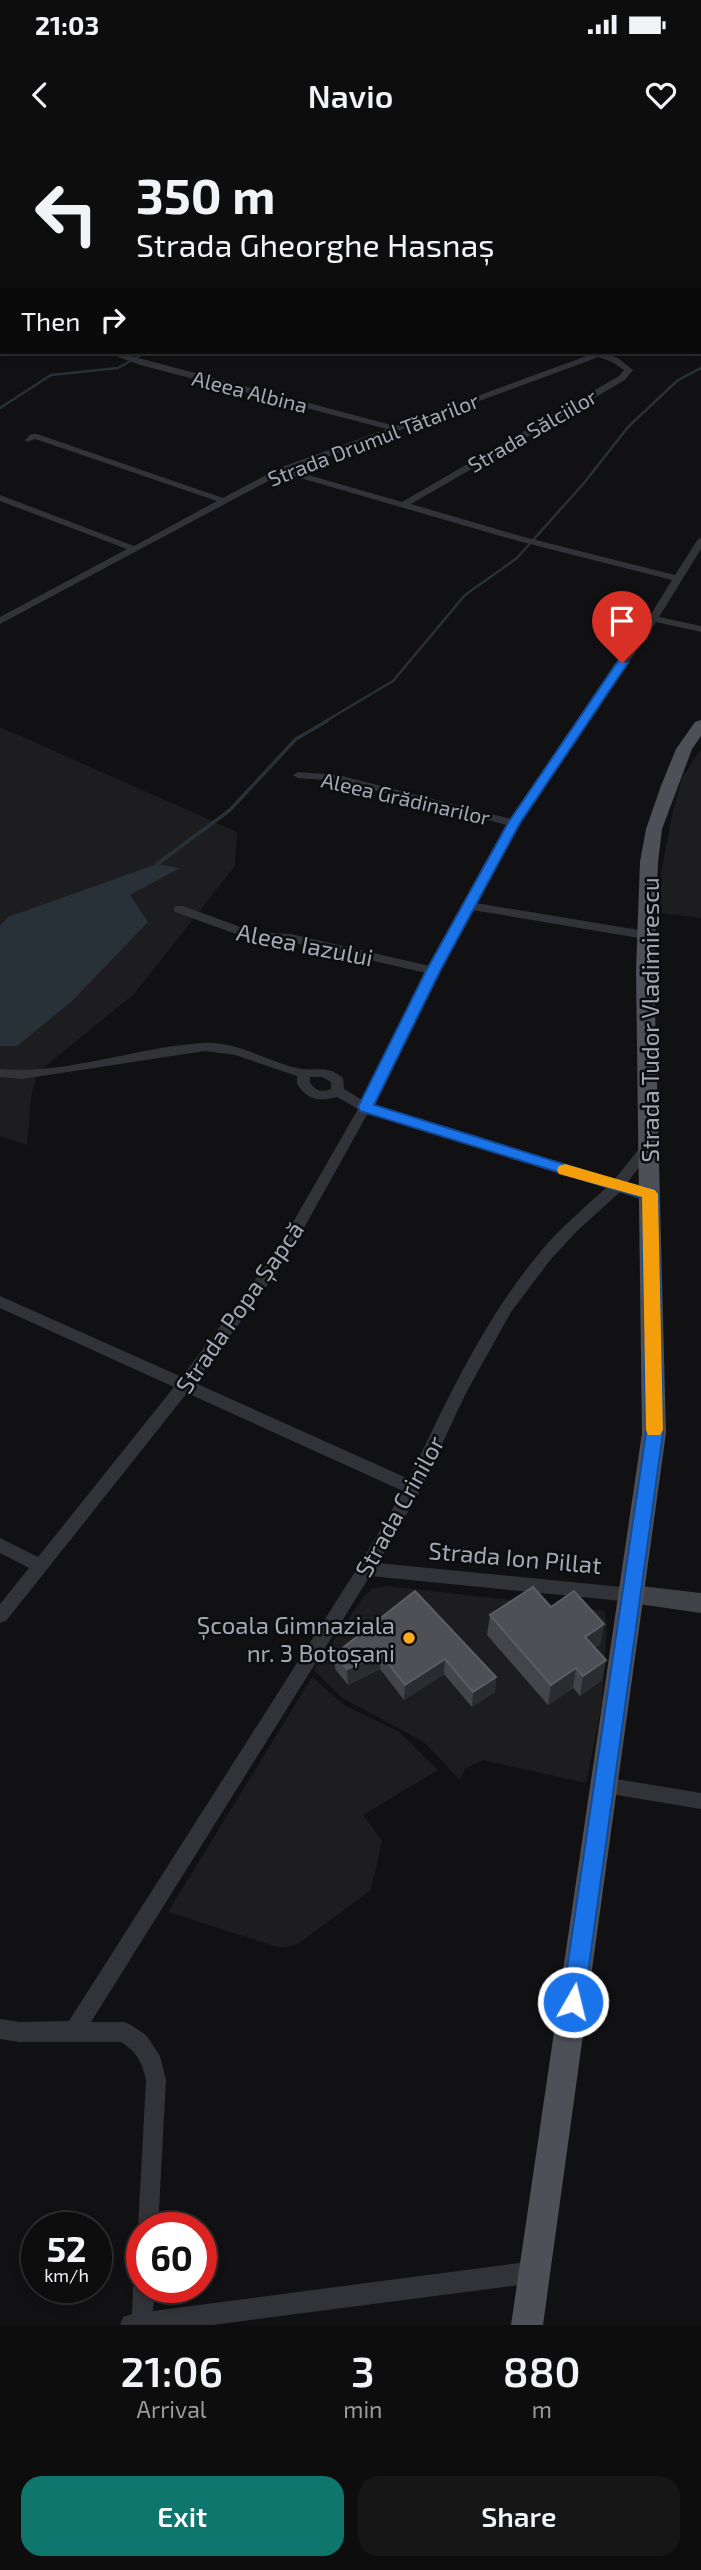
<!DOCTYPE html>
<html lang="en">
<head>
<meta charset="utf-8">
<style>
  :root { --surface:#0d0d0e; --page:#161617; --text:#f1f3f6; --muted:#9a9c9e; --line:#2d2d2e; --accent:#0f766e }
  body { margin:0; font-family:"Exo 2",sans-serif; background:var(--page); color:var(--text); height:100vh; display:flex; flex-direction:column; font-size:26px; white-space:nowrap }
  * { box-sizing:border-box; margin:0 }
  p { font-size:23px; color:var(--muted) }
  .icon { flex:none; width:38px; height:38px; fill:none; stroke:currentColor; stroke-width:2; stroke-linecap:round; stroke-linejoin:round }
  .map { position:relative; height:2185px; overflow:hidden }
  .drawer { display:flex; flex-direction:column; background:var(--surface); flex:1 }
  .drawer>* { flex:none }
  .banner { position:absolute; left:0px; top:0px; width:702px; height:214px; box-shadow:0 4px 10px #0003,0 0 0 2px var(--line); background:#0d0d0e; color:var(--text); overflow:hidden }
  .speed { position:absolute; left:21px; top:2072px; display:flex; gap:14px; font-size:35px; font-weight:700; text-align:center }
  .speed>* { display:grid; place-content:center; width:91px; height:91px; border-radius:50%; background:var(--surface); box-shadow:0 4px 10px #0003,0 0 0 2px var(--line); line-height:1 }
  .speed small { font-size:18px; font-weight:400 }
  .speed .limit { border:10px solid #d22; background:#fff; color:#111 }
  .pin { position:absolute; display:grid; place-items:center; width:60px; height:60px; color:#fff; margin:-72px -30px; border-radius:50% 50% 50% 0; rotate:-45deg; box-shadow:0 0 7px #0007 }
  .pin .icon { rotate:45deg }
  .me { position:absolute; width:77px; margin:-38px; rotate:8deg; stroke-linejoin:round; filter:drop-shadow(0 0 5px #0008) }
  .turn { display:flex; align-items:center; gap:24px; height:147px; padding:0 21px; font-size:32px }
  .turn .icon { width:91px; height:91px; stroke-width:2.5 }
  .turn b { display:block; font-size:49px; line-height:60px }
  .then { display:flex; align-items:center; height:66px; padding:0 21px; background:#0003; gap:14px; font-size:26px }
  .eta { display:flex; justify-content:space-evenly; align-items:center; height:119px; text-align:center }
  .eta b { font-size:42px; font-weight:600; line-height:49px }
  .action { display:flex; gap:14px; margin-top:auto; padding:14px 21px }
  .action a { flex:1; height:80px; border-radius:21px; background:var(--accent); color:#fff; font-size:28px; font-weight:600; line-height:80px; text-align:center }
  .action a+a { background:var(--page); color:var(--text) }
  .status { display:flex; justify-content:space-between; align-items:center; height:49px; padding:0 35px; background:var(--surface); direction:ltr }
  .status svg { height:19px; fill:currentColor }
  header { display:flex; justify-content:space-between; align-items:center; height:91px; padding:0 21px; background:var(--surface); font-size:32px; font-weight:600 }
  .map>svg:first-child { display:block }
</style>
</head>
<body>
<div class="status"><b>21:03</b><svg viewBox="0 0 49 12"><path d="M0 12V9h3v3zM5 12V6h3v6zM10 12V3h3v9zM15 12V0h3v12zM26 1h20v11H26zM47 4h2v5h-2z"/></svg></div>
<header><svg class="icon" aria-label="back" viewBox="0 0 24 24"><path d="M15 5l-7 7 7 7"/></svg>Navio<svg class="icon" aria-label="heart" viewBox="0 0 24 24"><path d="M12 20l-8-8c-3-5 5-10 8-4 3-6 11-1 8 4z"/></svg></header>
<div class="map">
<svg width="701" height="2185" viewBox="0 0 701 2185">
  <rect width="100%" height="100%" fill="#111113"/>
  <g fill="#1d1d20">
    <polygon points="0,587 237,692 235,726 134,854 37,933 31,957 27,1005 0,996"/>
    <polygon points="701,609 701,778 660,773 660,739 673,670 682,638"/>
    <polygon points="388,1446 604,1471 607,1484 602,1564 586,1643 483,1620 465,1629 460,1640 424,1602 342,1558 314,1530 364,1456 373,1448"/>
    <polygon points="312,1537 344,1565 398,1591 438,1630 363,1675 382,1701 371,1750 298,1804 281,1808 168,1772"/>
  </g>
  <polygon fill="#19211a" points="230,0 667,0 675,2 227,2"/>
  <polygon fill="#273137" points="157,724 180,728 130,755 148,782 71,862 17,906 0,906 0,786 8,777"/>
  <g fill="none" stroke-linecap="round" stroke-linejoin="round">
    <g stroke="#273137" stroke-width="2.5">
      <polyline points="0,268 51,235 118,228 146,212"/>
      <polyline points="324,582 393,541 465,455 517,418 584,343 628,287 678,240 701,228"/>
    </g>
    <polyline stroke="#273137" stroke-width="3.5" points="157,724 230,670 296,599 327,581"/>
    <g fill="#323338" fill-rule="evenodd">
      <rect x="700" y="78" width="1" height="5"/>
      <polygon points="0,117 2,117 0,122"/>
      <rect x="0" y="148" width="2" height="5"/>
      <rect x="700" y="176" width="1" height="4"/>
      <path d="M 105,212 L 116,212 L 395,286 L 592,214 L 592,212 L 610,212 L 607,214 L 618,218 L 633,230 L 625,240 L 411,364 L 524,397 L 675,435 L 698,399 L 701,398 L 701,409 L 659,477 L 701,486 L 701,492 L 656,482 L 520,683 L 476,763 L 645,791 L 651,795 L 645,799 L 472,770 L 439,831 L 373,965 L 614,1040 L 643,1004 L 653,1004 L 655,1007 L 627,1043 L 655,1050 L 657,1054 L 655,1058 L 650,1059 L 620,1052 L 577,1091 L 551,1119 L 511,1172 L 466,1253 L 419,1353 L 378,1423 L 632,1448 L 638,1450 L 640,1455 L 638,1460 L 632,1462 L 370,1436 L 91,1882 L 124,1882 L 131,1885 L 146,1895 L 160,1916 L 166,1940 L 158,2088 L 142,2088 L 142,2096 L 138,2088 L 146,1940 C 142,1922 137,1912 121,1902 L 19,1902 L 0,1899 L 0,1879 L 19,1882 L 69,1881 L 360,1424 L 403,1351 L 187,1253 L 6,1481 L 0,1483 L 0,1464 L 29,1428 L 0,1413 L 0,1398 L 38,1417 L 174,1247 L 0,1168 L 0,1156 L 182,1237 L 276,1112 L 358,969 L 337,957 C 319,962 307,960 297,944 L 297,936 L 235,915 L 205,911 L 22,939 L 0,937 L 0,929 C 68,935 135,907 203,903 C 239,901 269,923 302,929 C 319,931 327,925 343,938 L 344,949 L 362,960 L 426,833 L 291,802 L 253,800 L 175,772 L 173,769 L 175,766 L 183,766 L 254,792 L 291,794 L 430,826 L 507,685 L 338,641 L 298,638 L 293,635 L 298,632 L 338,635 L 511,679 L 648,479 L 672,440 L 518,401 L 283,333 L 0,484 L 0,477 L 127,409 L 0,361 L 0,355 L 134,406 L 217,361 L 35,299 L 26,302 L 25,300 L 31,294 L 37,294 L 223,358 L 279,328 L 387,289 L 140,225 ZM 599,217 L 612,222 L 624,230 L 619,236 L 402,362 L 291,330 ZM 310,937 L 322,937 L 331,942 L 331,949 C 322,953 316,951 310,943 ZM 368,973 L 606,1048 C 584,1068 560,1088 541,1111 C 484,1179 447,1260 409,1339 L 195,1243 L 286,1120 Z"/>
      <polygon points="604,1637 701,1653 701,1669 604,1653 598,1651 595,1645 598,1639"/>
      <polygon points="534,2121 541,2125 545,2132 541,2139 534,2143 212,2185 120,2185 123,2177 132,2174 133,2147 136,2139 142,2137 142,2147 155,2147 153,2171"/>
    </g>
    <polygon fill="#404248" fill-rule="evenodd" points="632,1445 701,1453 701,1473 624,1462 621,1455 624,1448"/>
    <polygon fill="#4e5058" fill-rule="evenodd" points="701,580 701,596 692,609 662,689 658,722 654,830 666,1293 543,2185 511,2185 642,1293 636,830 640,722 646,689 661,646 676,609 695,582"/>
  </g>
  <g fill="#44454b">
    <polygon points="415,1451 496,1537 495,1552 472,1567 444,1534 404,1560 380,1529 348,1545 335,1529 335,1514"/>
    <polygon points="551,1467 604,1484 600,1504 595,1508 606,1520 602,1540 580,1556 573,1548 548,1565 487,1495 490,1475"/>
  </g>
  <g fill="#2b2c30">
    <polygon points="604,1484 600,1504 581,1517 585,1497"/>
    <polygon points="381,1514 380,1529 348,1545 347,1529"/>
    <polygon points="445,1519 444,1534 404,1560 405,1545"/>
    <polygon points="606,1520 602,1540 580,1556 583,1536"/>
    <polygon points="576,1528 573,1548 548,1565 551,1545"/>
    <polygon points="496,1537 495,1552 472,1567 473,1552"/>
  </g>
  <g fill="#4e5056" stroke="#5b5e65" stroke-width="2">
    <polygon points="533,1447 551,1467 574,1451 604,1484 585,1497 606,1520 583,1536 576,1528 551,1545 490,1475"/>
    <polygon points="415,1451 496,1537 473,1552 445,1519 405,1545 381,1514 347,1529 335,1514"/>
  </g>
  <polygon fill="#1a73e8" stroke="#114b97" stroke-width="2" points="622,520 628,523 520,683 440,831 374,965 618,1041 655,1050 658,1054 663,1293 584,1862 581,1869 573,1873 565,1869 562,1862 646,1293 642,1058 360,971 358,967 426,831 508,683 618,521"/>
  <polygon fill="#f59e0b" points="565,1024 655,1050 658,1054 663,1290 660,1295 648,1295 646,1290 642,1057 559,1034 557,1030 559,1026"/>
  <circle fill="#fcab20" stroke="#0c0d0e" stroke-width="2.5" cx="409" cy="1498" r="7"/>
  <g text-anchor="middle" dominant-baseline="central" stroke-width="5" stroke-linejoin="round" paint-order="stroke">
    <g font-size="21" fill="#a2a8b5" stroke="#0c0d0e">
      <text transform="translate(250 251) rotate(14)">Aleea Albina</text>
      <text transform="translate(532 290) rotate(-30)">Strada Sălciilor</text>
      <text transform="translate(373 299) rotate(-21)">Strada Drumul Tătarilor</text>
      <text transform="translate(406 658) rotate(13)">Aleea Grădinarilor</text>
    </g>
    <g font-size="24" fill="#a2a8b5" stroke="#0c0d0e">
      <text transform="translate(305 804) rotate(11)">Aleea Iazului</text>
      <text transform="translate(649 880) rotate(-90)">Strada Tudor Vladimirescu</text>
      <text transform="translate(239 1167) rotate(-55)">Strada Popa Șapcă</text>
      <text transform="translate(399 1366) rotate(-61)">Strada Crinilor</text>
      <text transform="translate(515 1417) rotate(5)">Strada Ion Pillat</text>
    </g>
    <g font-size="24" fill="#a2a8b5" stroke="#0c0d0e" text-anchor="end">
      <text x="395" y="1484">Școala Gimnaziala<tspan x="395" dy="28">nr. 3 Botoșani</tspan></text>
    </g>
  </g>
</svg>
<div class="speed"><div>52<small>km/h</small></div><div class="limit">60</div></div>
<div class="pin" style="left:622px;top:523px;background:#d93025"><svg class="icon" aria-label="arrive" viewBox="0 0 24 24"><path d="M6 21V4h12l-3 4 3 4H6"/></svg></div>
<svg class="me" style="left:573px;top:1862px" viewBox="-20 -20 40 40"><circle r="17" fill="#1a73e8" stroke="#fff" stroke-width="3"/><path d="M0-11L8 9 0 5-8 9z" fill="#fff"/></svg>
<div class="banner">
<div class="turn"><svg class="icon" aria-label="left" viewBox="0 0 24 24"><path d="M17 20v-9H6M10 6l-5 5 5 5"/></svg><div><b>350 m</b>Strada Gheorghe Hasnaș</div></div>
<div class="then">Then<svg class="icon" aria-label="right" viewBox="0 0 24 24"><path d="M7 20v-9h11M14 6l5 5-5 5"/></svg></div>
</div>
</div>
<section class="drawer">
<div class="eta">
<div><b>21:06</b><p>Arrival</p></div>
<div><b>3</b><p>min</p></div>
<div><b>880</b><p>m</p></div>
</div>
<div class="action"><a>Exit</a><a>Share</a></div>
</section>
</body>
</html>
